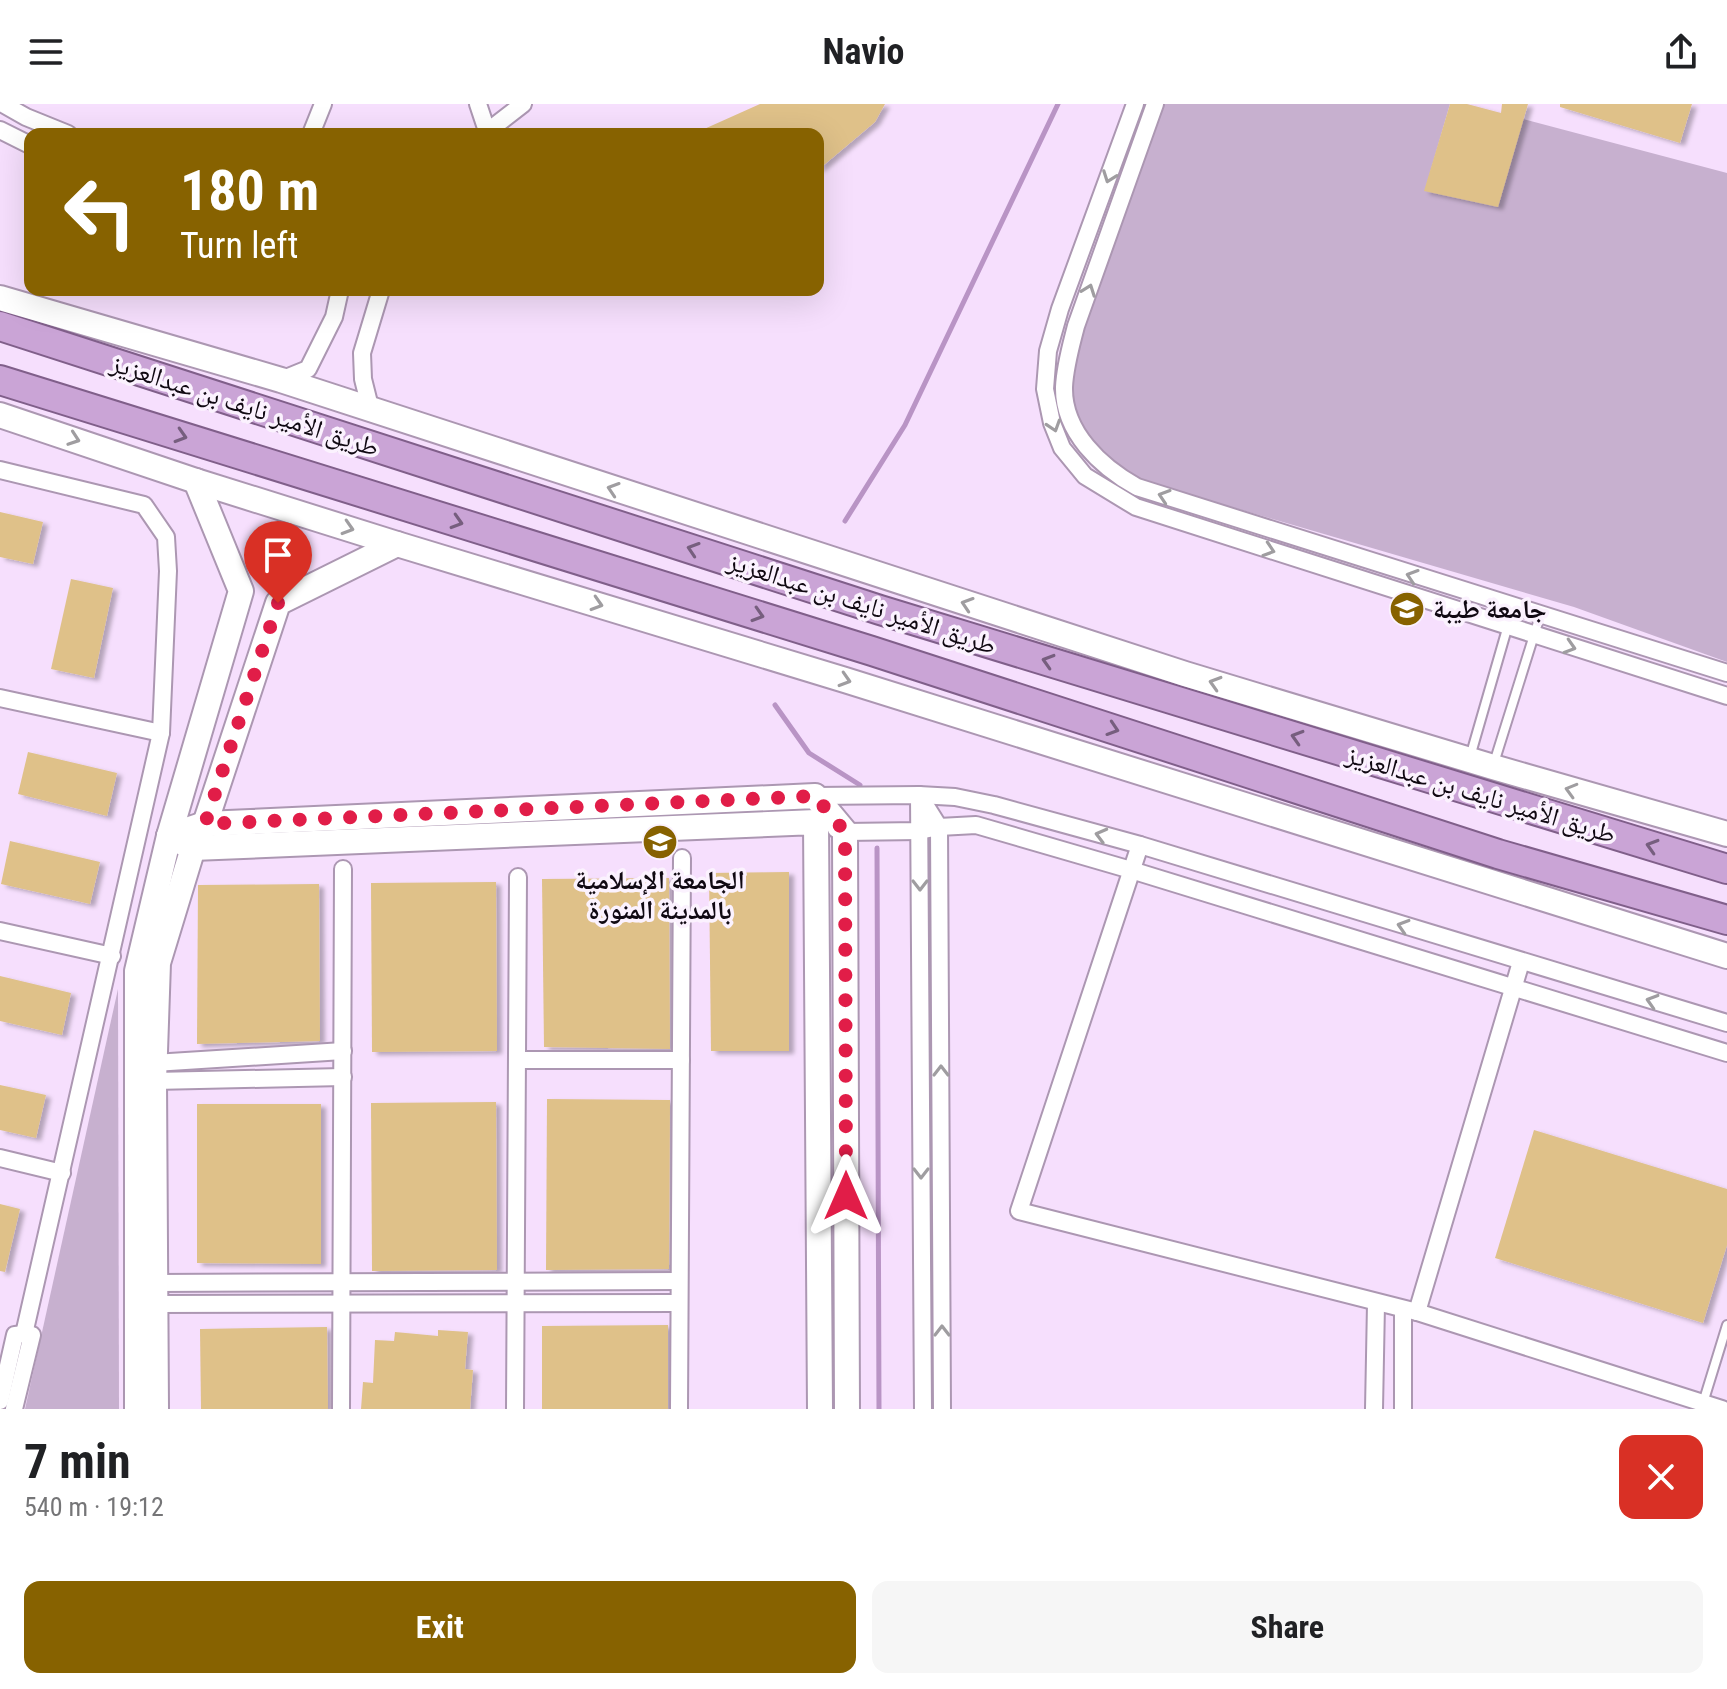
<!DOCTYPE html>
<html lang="en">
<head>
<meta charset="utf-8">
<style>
  :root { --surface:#fff; --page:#f6f6f6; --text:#202124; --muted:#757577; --accent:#876200 }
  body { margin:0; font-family:"Roboto Condensed","Noto Naskh Arabic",sans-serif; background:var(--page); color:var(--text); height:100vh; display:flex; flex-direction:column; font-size:30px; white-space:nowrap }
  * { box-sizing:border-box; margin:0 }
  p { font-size:26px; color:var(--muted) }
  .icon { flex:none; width:44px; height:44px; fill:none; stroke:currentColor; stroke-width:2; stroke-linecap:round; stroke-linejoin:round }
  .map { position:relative; height:1305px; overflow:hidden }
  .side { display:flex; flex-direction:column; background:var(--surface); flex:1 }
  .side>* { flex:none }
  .guide { position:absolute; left:24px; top:24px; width:800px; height:168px; border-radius:16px; box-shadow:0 8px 32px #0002; background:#876200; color:#fff; overflow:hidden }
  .pin { position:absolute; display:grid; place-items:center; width:68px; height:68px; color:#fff; margin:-82px -34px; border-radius:50% 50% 50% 0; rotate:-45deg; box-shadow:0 0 8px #0007 }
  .pin .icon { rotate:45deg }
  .me { position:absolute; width:88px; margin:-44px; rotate:0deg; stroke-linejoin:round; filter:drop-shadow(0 0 6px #0008) }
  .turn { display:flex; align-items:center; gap:28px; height:168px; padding:0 24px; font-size:36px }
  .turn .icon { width:104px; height:104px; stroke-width:2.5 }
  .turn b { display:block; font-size:56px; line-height:68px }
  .round { display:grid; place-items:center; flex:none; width:84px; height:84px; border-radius:16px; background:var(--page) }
  .headline { display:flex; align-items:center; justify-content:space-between; height:136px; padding:0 24px }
  h1 { font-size:48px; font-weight:700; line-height:60px }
  .primary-button { display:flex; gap:16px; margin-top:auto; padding:16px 24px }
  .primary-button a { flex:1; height:92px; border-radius:16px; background:var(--accent); color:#fff; font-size:32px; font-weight:700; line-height:92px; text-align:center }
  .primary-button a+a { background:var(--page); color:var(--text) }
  header { display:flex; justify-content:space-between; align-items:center; height:104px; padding:0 24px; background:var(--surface); font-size:36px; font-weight:700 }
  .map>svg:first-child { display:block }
</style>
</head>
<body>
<header><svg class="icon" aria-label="menu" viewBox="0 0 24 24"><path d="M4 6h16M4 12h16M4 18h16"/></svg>Navio<svg class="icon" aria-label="share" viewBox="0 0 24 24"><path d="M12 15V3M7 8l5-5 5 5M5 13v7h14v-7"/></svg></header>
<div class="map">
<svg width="1727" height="1305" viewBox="0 0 1727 1305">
  <defs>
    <filter id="shadow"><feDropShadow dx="5" dy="3" stdDeviation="2" flood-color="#0004"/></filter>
  </defs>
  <rect width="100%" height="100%" fill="#f6dffd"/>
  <g fill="#c7b0cf">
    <polygon points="1163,0 1450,0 1425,86 1523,15 1727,69 1727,558 1574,503 1139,376 1117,364 1096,345 1078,313 1069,290 1072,261"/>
    <polygon points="118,885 119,1305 25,1305"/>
  </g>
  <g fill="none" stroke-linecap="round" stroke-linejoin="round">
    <g stroke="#b994c5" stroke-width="5">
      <polyline points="845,417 905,321 1058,0"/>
      <polyline points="775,601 809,649 860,681"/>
      <polyline points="877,744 879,1305"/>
    </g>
  </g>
  <g fill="#dfc189" filter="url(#shadow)">
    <polygon points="760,0 885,0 875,18 818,66 818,30 693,30"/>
    <polygon points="1450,0 1467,0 1501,9 1502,0 1528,0 1498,103 1424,87"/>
    <polygon points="1560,0 1692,0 1680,39 1560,3"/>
    <polygon points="0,408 43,418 33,460 0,453"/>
    <polygon points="71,475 113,484 94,574 51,565"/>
    <polygon points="28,648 117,669 107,712 18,690"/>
    <polygon points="10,737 100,758 90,800 1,780"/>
    <polygon points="789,768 789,947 711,947 709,769"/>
    <polygon points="669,774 670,945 544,943 542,775"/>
    <polygon points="496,778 497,947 372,948 371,779"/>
    <polygon points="319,780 320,937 197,940 198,781"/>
    <polygon points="0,872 71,889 62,931 0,917"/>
    <polygon points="0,981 46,991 36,1034 0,1026"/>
    <polygon points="547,995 670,996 669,1165 546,1166"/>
    <polygon points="496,998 497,1166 372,1167 371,999"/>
    <polygon points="197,1000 321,1000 321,1160 197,1159"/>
    <polygon points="1534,1026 1727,1085 1727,1141 1703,1219 1495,1154"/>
    <polygon points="0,1100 20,1105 5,1168 0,1167"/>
    <polygon points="668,1221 668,1305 542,1305 542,1222"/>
    <polygon points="327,1223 328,1305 201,1305 200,1225"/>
    <polygon points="438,1226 468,1228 465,1265 473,1266 470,1305 361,1305 363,1278 373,1279 375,1236 394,1237 395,1228 438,1232"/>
  </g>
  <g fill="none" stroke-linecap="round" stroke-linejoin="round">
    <defs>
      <g id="service">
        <polyline points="1470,653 1513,504"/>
        <polyline points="1494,659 1540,512"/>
        <polyline points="1703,1299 1727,1221"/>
      </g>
      <g id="minor">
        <polyline points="3,0 26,13 68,30"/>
        <polyline points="478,0 488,30"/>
        <polyline points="1135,0 1060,205 1048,247 1045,285 1052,319 1062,344 1085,372 1136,403 1727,592"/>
        <path d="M 1155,0 L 1076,222 C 1071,242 1065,262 1064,283 C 1063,328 1101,363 1137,383 L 1727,569"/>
        <polyline points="0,26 30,41"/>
        <polyline points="488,27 523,0"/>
        <polyline points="311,30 323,0"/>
        <polyline points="281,276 308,265 334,213 340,186"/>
        <polyline points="371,307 363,275 362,249 381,186"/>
        <polyline points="0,366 144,401 166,433 168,467 161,629 24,1230"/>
        <polyline points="0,594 161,629"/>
        <polyline points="816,696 815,692 919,691 955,693 994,701 1140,741 1727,919"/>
        <polyline points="836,725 845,728 919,727 939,723 976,721 1131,766 1727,949"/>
        <polyline points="1140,741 1019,1107 1417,1208 1722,1305"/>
        <polyline points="0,827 112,852"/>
        <polyline points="517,956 681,956"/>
        <polyline points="154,959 343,947"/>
        <polyline points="154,977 343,973"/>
        <polyline points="0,1054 62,1069"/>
        <polyline points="155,1179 679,1177"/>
        <polyline points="154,1200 679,1199"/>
        <polyline points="1403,1206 1403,1305"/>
        <polyline points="1417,1208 1521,858"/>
        <polyline points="0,1297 15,1231 24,1230"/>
        <polyline points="14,1305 32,1231 24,1230"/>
        <polyline points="341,1305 343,765"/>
        <polyline points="515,1305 518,773"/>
        <polyline points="679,1305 682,754"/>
        <polyline points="923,1305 919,691 939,723 942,1305"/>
        <polyline points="1374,1305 1376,1200"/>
      </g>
      <g id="secondary">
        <polyline points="0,194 281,276 1185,570 1493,663 1727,730"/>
        <polyline points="0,311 196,377 397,440 845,576 1727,852"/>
        <polyline points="169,732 205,720 815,692 845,728 847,1305"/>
        <polyline points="169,732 193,744 816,718 820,1305"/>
        <polyline points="137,1305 137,867 169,732 241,487 196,377"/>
        <polyline points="156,1305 154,977 158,859 193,744 205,720 278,499 397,440"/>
      </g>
      <g id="trunk">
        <polyline points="0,222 880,506 1727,765"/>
        <polyline points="0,276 872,547 1498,750 1727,816"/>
      </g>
    </defs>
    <use href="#service" stroke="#ac97b2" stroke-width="12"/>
    <use href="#minor" stroke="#ac97b2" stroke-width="20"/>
    <use href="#secondary" stroke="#ac97b2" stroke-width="28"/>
    <use href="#trunk" stroke="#805f8a" stroke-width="32"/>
    <use href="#service" stroke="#fff" stroke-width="8"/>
    <use href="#minor" stroke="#fff" stroke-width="16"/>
    <use href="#secondary" stroke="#fff" stroke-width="24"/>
    <use href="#trunk" stroke="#caa4d6" stroke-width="28"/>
  </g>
  <defs><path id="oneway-chevron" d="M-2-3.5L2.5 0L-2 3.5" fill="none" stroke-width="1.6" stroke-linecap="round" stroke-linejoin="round" transform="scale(2)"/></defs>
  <g stroke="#9f9da0">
    <use href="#oneway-chevron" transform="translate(1109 73) rotate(110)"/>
    <use href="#oneway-chevron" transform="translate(1089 186) rotate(-70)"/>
    <use href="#oneway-chevron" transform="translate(1054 322) rotate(72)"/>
    <use href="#oneway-chevron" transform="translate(74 335) rotate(19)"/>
    <use href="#oneway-chevron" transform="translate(613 385) rotate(-162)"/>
    <use href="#oneway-chevron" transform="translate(1164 392) rotate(-162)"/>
    <use href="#oneway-chevron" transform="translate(348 424) rotate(17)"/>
    <use href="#oneway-chevron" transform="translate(1269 446) rotate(18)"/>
    <use href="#oneway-chevron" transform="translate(1412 472) rotate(-162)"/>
    <use href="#oneway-chevron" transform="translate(597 500) rotate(17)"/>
    <use href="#oneway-chevron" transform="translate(967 500) rotate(-162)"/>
    <use href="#oneway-chevron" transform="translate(1570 543) rotate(17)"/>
    <use href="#oneway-chevron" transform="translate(845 576) rotate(17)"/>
    <use href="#oneway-chevron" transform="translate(1215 579) rotate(-163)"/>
    <use href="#oneway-chevron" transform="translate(1571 686) rotate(-164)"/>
    <use href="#oneway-chevron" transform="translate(1101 731) rotate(-165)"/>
    <use href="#oneway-chevron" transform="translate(920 781) rotate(90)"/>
    <use href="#oneway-chevron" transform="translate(1403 822) rotate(-163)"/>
    <use href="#oneway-chevron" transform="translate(1652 897) rotate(-163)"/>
    <use href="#oneway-chevron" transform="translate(941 967) rotate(-90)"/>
    <use href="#oneway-chevron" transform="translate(921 1069) rotate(90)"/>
    <use href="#oneway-chevron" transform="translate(942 1227) rotate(-90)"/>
  </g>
  <g stroke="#765e7e">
    <use href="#oneway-chevron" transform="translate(181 332) rotate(17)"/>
    <use href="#oneway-chevron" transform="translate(457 418) rotate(17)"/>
    <use href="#oneway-chevron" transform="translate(693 445) rotate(-162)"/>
    <use href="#oneway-chevron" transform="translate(758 511) rotate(17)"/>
    <use href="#oneway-chevron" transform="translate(1048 557) rotate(-163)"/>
    <use href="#oneway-chevron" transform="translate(1113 625) rotate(18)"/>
    <use href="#oneway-chevron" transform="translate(1297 633) rotate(-163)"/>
    <use href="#oneway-chevron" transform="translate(1652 742) rotate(-163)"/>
  </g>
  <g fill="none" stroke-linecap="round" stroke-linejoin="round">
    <polyline stroke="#e11d48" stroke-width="14" stroke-dasharray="0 25.2" points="278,499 205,720 815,692 845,728 846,1092"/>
  </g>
  <defs>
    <symbol id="university-disc" viewBox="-11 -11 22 22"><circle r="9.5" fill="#876200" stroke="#fbf2fe"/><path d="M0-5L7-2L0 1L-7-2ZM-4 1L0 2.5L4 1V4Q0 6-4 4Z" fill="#fff"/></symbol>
  </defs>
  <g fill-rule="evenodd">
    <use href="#university-disc" x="1387" y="485" width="40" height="40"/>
    <use href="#university-disc" x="640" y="718" width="40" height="40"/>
  </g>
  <g text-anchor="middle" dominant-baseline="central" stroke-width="7" stroke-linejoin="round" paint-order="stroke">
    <g font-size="26" fill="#100912" stroke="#fbf2fe">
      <text transform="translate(245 301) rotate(18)">طريق الأمير نايف بن عبدالعزيز</text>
      <text transform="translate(862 499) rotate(18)">طريق الأمير نايف بن عبدالعزيز</text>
      <text transform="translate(1481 690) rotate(17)">طريق الأمير نايف بن عبدالعزيز</text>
    </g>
    <g font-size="26" font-weight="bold" fill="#100912" stroke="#fbf2fe" text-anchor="start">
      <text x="1433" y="505">جامعة طيبة</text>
      <text x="660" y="776" text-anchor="middle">الجامعة الإسلامية<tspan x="660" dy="30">بالمدينة المنورة</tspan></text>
    </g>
  </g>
</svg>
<div class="pin" style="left:278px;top:499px;background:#d93025"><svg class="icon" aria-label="arrive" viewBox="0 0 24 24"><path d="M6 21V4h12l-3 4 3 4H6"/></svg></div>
<svg class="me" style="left:846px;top:1092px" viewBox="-20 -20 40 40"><path d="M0-17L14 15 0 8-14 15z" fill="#e11d48" stroke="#fff" stroke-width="4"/></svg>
<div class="guide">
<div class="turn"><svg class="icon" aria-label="left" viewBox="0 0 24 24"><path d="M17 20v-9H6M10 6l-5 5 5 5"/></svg><div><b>180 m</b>Turn left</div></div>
</div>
</div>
<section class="side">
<div class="headline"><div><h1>7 min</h1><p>540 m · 19:12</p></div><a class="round" style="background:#d93025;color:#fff"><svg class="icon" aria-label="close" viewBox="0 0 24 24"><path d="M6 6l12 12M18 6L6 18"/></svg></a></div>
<div class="primary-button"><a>Exit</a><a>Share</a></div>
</section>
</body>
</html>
